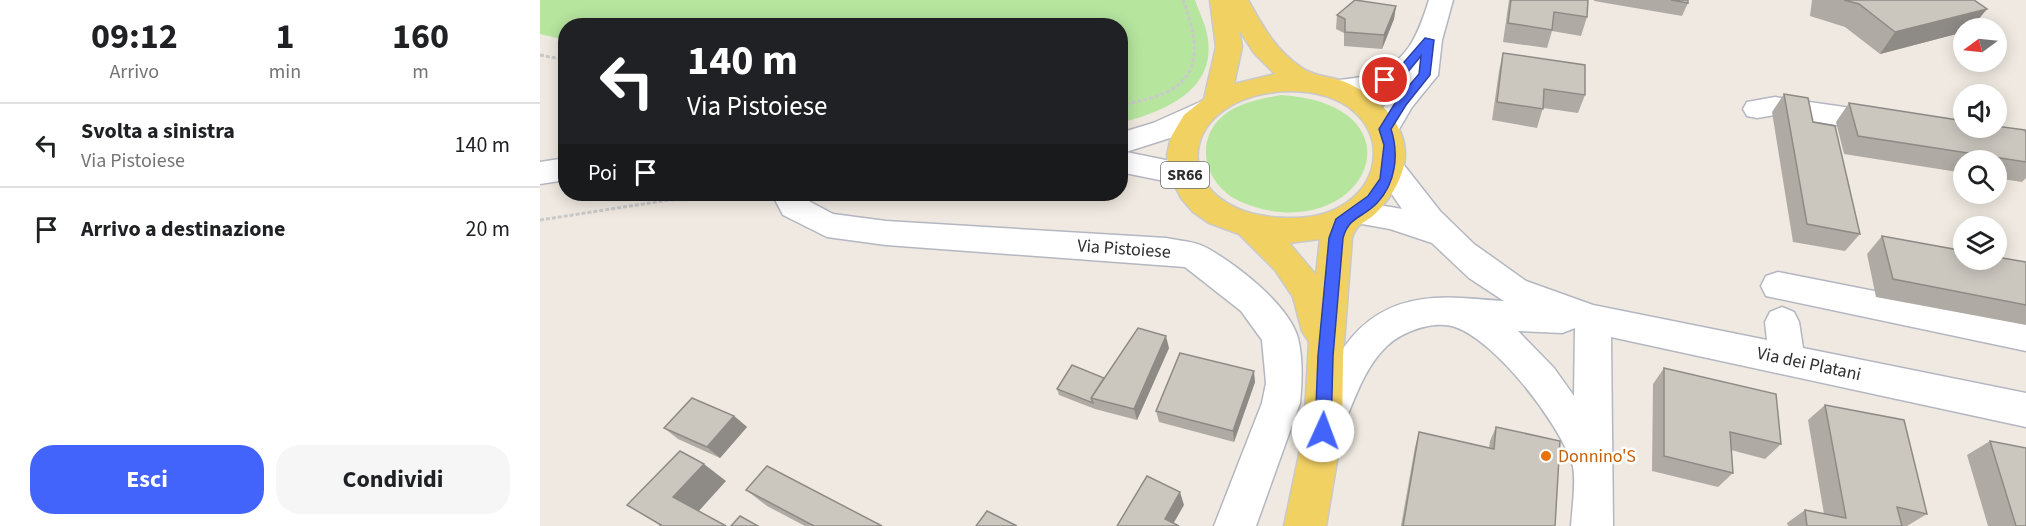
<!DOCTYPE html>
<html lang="it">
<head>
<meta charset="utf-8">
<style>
  :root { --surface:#fff; --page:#f6f6f6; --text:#202124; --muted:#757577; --line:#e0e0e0; --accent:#4264fb }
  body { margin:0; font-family:"Source Sans 3",sans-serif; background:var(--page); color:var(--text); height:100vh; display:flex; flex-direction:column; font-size:22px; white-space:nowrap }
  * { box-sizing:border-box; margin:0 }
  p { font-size:20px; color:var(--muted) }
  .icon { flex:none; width:33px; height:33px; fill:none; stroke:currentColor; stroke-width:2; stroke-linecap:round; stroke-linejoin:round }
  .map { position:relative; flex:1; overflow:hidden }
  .side { display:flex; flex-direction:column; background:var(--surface); width:540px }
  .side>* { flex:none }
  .top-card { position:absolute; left:18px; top:18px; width:570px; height:183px; border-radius:24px; box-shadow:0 3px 15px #0003; background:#202124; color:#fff; overflow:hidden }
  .needle { width:39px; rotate:255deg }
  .fabs { position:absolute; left:1413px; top:18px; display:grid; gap:12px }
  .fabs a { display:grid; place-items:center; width:54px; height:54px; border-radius:50%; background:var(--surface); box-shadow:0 3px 15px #0003; font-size:30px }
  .pin { position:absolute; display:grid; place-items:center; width:51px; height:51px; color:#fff; margin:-26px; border:3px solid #fff; border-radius:50%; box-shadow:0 2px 6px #0007 }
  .me { position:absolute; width:66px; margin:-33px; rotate:2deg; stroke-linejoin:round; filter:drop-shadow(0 0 4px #0008) }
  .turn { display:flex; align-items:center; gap:21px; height:126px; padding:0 30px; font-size:27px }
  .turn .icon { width:78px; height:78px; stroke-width:2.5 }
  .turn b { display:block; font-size:42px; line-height:51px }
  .then { display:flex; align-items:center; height:57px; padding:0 30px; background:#0003; gap:12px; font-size:22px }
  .eta { display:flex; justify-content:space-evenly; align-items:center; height:102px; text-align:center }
  .eta b { font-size:36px; font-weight:700; line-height:42px }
  .primary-button { display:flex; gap:12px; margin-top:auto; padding:12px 30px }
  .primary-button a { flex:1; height:69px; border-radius:24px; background:var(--accent); color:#fff; font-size:24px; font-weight:700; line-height:69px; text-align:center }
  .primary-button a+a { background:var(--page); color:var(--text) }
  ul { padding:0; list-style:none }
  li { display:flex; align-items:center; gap:18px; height:84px; padding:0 30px; border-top:2px solid var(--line) }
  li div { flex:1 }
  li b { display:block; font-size:22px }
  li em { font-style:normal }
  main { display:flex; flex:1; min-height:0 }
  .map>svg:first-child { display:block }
</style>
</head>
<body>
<main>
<section class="side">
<div class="eta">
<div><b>09:12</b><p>Arrivo</p></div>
<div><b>1</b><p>min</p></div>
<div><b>160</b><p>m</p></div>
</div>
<ul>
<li><svg class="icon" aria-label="left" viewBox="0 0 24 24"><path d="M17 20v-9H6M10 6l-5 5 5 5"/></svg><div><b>Svolta a sinistra</b><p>Via Pistoiese</p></div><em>140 m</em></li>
<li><svg class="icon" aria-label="arrive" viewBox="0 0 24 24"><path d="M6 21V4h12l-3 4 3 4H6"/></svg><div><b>Arrivo a destinazione</b></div><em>20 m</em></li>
</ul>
<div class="primary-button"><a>Esci</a><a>Condividi</a></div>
</section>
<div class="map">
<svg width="1486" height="526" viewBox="0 0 1486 526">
  <rect width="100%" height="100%" fill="#efe9e1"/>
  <g fill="#b6e59e">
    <path d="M 0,0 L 655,0 C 659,12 667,27 668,40 C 675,92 622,112 581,123 L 580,26 L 26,26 L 25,40 L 0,34 Z"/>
    <path d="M 741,95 C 882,104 832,235 722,209 C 708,205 692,200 682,189 C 656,162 662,123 697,107 C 712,100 726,98 741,95 Z"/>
  </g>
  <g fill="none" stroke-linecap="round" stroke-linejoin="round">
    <defs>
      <g id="minor">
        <path d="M 889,0 L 913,0 L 902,40 L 898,75 L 872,107 L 855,136 L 845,139 L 835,136 L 831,129 L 851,95 L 864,80 C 842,92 810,102 785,95 L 781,89 L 785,83 C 799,79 813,79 827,76 C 867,65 878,35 889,0 Z"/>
        <polygon points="1235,97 1346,113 1356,116 1360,123 1356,130 1346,133 1235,115 1217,118 1207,116 1203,109 1207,102"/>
        <polygon points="669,98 679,100 683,107 679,114 633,137 586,152 655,166 659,174 655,182 644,185 580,172 580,133 613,123"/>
        <path d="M 849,157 L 860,160 L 900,211 L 934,244 L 986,281 L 1053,305 L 1227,340 L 1225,322 L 1230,312 L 1242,307 L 1254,312 L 1259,322 L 1263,348 L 1486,393 L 1486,427 L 1071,337 L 1073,526 L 1031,526 C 1032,510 1037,477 1032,463 C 1018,422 956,341 915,327 C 894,320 863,331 847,346 C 822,370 814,403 800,433 L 787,438 L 774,433 L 768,421 C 793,358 817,303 894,298 C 917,296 941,300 964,301 L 929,278 L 892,243 L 850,229 L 805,221 L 800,213 L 805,205 L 816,201 L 862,209 L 834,168 L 838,160 ZM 1035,328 L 1034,396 L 1014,368 L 978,331 L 1022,333 Z"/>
        <polygon points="26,158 26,180 0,184 0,162"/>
        <path d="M 232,194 L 262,194 L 265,199 L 293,214 L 346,221 L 626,238 C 639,241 655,241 667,248 C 697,265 748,304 758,338 C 763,358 762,383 760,403 L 716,526 L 674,526 L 722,403 L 726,383 L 722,340 L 701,311 L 645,267 L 346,245 L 287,237 L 243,215 Z"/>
        <polygon points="1238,272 1486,321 1486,351 1226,296 1221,286 1226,276"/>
      </g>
      <path id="major" d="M 670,0 L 708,0 C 723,27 736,51 762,68 C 775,77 790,76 805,82 C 838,96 871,126 864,165 C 860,183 849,200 836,213 C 826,223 816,223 812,238 L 803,356 L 802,431 L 786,526 L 744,526 L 764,431 L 769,342 L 762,331 L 753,297 L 735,270 L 699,234 L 669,223 L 653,212 L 641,198 L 629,174 L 627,155 L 631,137 L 644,115 L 664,99 L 676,47 ZM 699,30 L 714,53 L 735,74 L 694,84 L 702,47 ZM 750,91 C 865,92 857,216 755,218 C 625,221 627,94 750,91 ZM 780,239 L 776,275 L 749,243 Z"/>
    </defs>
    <use href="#minor" stroke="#b4b7c1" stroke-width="3"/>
    <use href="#major" stroke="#c9c9c9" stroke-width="3"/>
    <g stroke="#c9c9c9" stroke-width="3" stroke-dasharray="4 2" stroke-linecap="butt">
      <polyline points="0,55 26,60"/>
      <path d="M 580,106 C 596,101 615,99 629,91 C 666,71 655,32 643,0"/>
      <polyline points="0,220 129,200 219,198"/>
    </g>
    <use href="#minor" fill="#fff" fill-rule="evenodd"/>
    <use href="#major" fill="#f2d163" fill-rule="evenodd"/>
  </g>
  <g fill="#afaba4">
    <polygon points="969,0 1048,0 1047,17 1041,36 1012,31 1007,48 963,42"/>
    <polygon points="1054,0 1148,0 1148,3 1142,16 1054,1"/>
    <polygon points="1272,0 1434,0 1447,9 1431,28 1424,28 1424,32 1340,54 1305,27 1270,16"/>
    <polygon points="856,6 854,19 842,49 804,46 804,33 796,29 797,15"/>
    <polygon points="963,53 1045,95 1038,113 1003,108 997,128 952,120 959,71"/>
    <polygon points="1244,94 1273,122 1320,234 1305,251 1253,242 1232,112"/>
    <polygon points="1309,103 1486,133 1486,178 1482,182 1456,178 1456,160 1424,160 1424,173 1304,154 1296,122"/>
    <polygon points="1342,236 1486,262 1486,325 1336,297 1327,254"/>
    <polygon points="629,348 597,420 555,409 519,395 517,389 564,378"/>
    <polygon points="1124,368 1241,444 1225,459 1191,450 1193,473 1178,487 1112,471 1113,384"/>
    <polygon points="715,382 694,442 619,422 616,411"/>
    <polygon points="1285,405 1387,514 1367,526 1248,526 1247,523 1265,510 1284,514 1268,420"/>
    <polygon points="194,416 207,427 180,458 138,439 124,428"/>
    <polygon points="956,427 1015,526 861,526 875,447 879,432 949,448 950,441"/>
    <polygon points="1450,441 1486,526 1448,526 1427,455"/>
    <polygon points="206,490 342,526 265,526 227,506"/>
  </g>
  <g fill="#8e8b86">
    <polygon points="856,6 854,19 842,49 844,35"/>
    <polygon points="1447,9 1431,28 1424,28 1424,32 1340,54 1355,32"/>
    <polygon points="626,336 629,348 597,420 594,409"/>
    <polygon points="714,371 715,382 694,442 693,431"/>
    <polygon points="194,416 207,427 180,458 167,447"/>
    <polygon points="164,464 186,481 157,513 133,497"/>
    <polygon points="640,492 644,505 632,526 625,519"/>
  </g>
  <g fill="#cbc7bf" stroke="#8e8b86" stroke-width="1.5">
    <polygon points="815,0 856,6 844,35 805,32 805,19 797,15"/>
    <polygon points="971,0 1048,0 1047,17 1014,12 1012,30 968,23"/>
    <polygon points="1131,0 1148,0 1148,3"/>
    <polygon points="1304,0 1434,0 1447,9 1355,32 1319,4"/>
    <polygon points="963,53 1045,65 1045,95 1004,89 1003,109 957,102"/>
    <polygon points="1244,94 1268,98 1273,122 1295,126 1320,234 1267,224"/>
    <polygon points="1309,103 1424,121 1424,128 1456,128 1456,126 1485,130 1486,133 1486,162 1318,136"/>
    <polygon points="1342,236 1424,251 1424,260 1456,260 1456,257 1486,262 1486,305 1353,279"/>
    <polygon points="598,328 626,336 594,409 551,398"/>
    <polygon points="640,353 714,371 693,431 616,411"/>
    <polygon points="532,365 564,378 551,398 553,403 517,389"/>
    <polygon points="1124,368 1236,394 1241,444 1190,432 1193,473 1124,456"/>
    <polygon points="152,398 194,416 167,447 124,428"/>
    <polygon points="1285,405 1364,420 1387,514 1357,507 1362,526 1267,526 1265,510 1306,518"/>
    <polygon points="956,427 1020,441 1015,526 863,526 879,432 954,449"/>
    <polygon points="1450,441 1486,448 1486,526 1476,526"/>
    <polygon points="140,451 164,464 133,497 186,526 120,526 121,525 87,505"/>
    <polygon points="227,466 342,526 274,526 206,490"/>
    <polygon points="607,476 640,492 625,519 639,526 577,526"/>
    <polygon points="447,511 477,526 436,526"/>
    <polygon points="200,516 218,526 191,526"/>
  </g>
  <path fill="#4264fb" stroke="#2b41a3" stroke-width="1.5" d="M 885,38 L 894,40 L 890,75 L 866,105 L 851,129 C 859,154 856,183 837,203 C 823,218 809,216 803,238 L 793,356 L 791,431 L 788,436 L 783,438 L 777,436 L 775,431 L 778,356 L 789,238 L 796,219 L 828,196 L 840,179 L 844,145 L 839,129 L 857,100 L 879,74 L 881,56 L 867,73 L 845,84 L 839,80 L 859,68 Z"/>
  <circle fill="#e8710a" stroke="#fff" stroke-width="2" cx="1006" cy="456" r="6"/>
  <g text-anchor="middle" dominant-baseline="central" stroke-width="5" stroke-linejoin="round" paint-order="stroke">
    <rect fill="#fff" stroke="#6d6d6d" stroke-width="1.5" x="621" y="162" width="48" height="26" rx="4.5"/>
    <g font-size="16" font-weight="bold" fill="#2e2e2e">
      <text x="645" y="175">SR66</text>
    </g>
    <g font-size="18" fill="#2e2e2e" stroke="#fff">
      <text transform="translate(584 249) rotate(4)">Via Pistoiese</text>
      <text transform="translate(1269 364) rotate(12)">Via dei Platani</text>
    </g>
    <g font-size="18" fill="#c56008" stroke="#fff" text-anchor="start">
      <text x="1018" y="456">Donnino'S</text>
    </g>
  </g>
</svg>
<div class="fabs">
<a><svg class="needle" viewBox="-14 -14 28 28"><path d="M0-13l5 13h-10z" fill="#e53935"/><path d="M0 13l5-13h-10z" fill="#757577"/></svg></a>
<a><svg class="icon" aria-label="sound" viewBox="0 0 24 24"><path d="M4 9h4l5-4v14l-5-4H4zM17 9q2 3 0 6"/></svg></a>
<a><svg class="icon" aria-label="search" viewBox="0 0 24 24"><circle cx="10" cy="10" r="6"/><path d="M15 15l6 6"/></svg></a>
<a><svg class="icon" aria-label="layers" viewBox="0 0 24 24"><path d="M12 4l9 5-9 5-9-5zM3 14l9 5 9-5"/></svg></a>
</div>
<div class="pin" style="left:845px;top:80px;background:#d93025"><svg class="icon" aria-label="arrive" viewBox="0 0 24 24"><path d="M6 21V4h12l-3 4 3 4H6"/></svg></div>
<svg class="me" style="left:783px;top:431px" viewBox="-20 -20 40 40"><circle r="19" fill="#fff"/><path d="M0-13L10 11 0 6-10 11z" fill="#4264fb"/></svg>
<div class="top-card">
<div class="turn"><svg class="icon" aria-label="left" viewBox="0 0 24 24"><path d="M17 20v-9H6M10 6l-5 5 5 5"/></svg><div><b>140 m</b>Via Pistoiese</div></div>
<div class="then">Poi<svg class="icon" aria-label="arrive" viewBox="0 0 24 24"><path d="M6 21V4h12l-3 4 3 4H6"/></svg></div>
</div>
</div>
</main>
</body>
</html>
